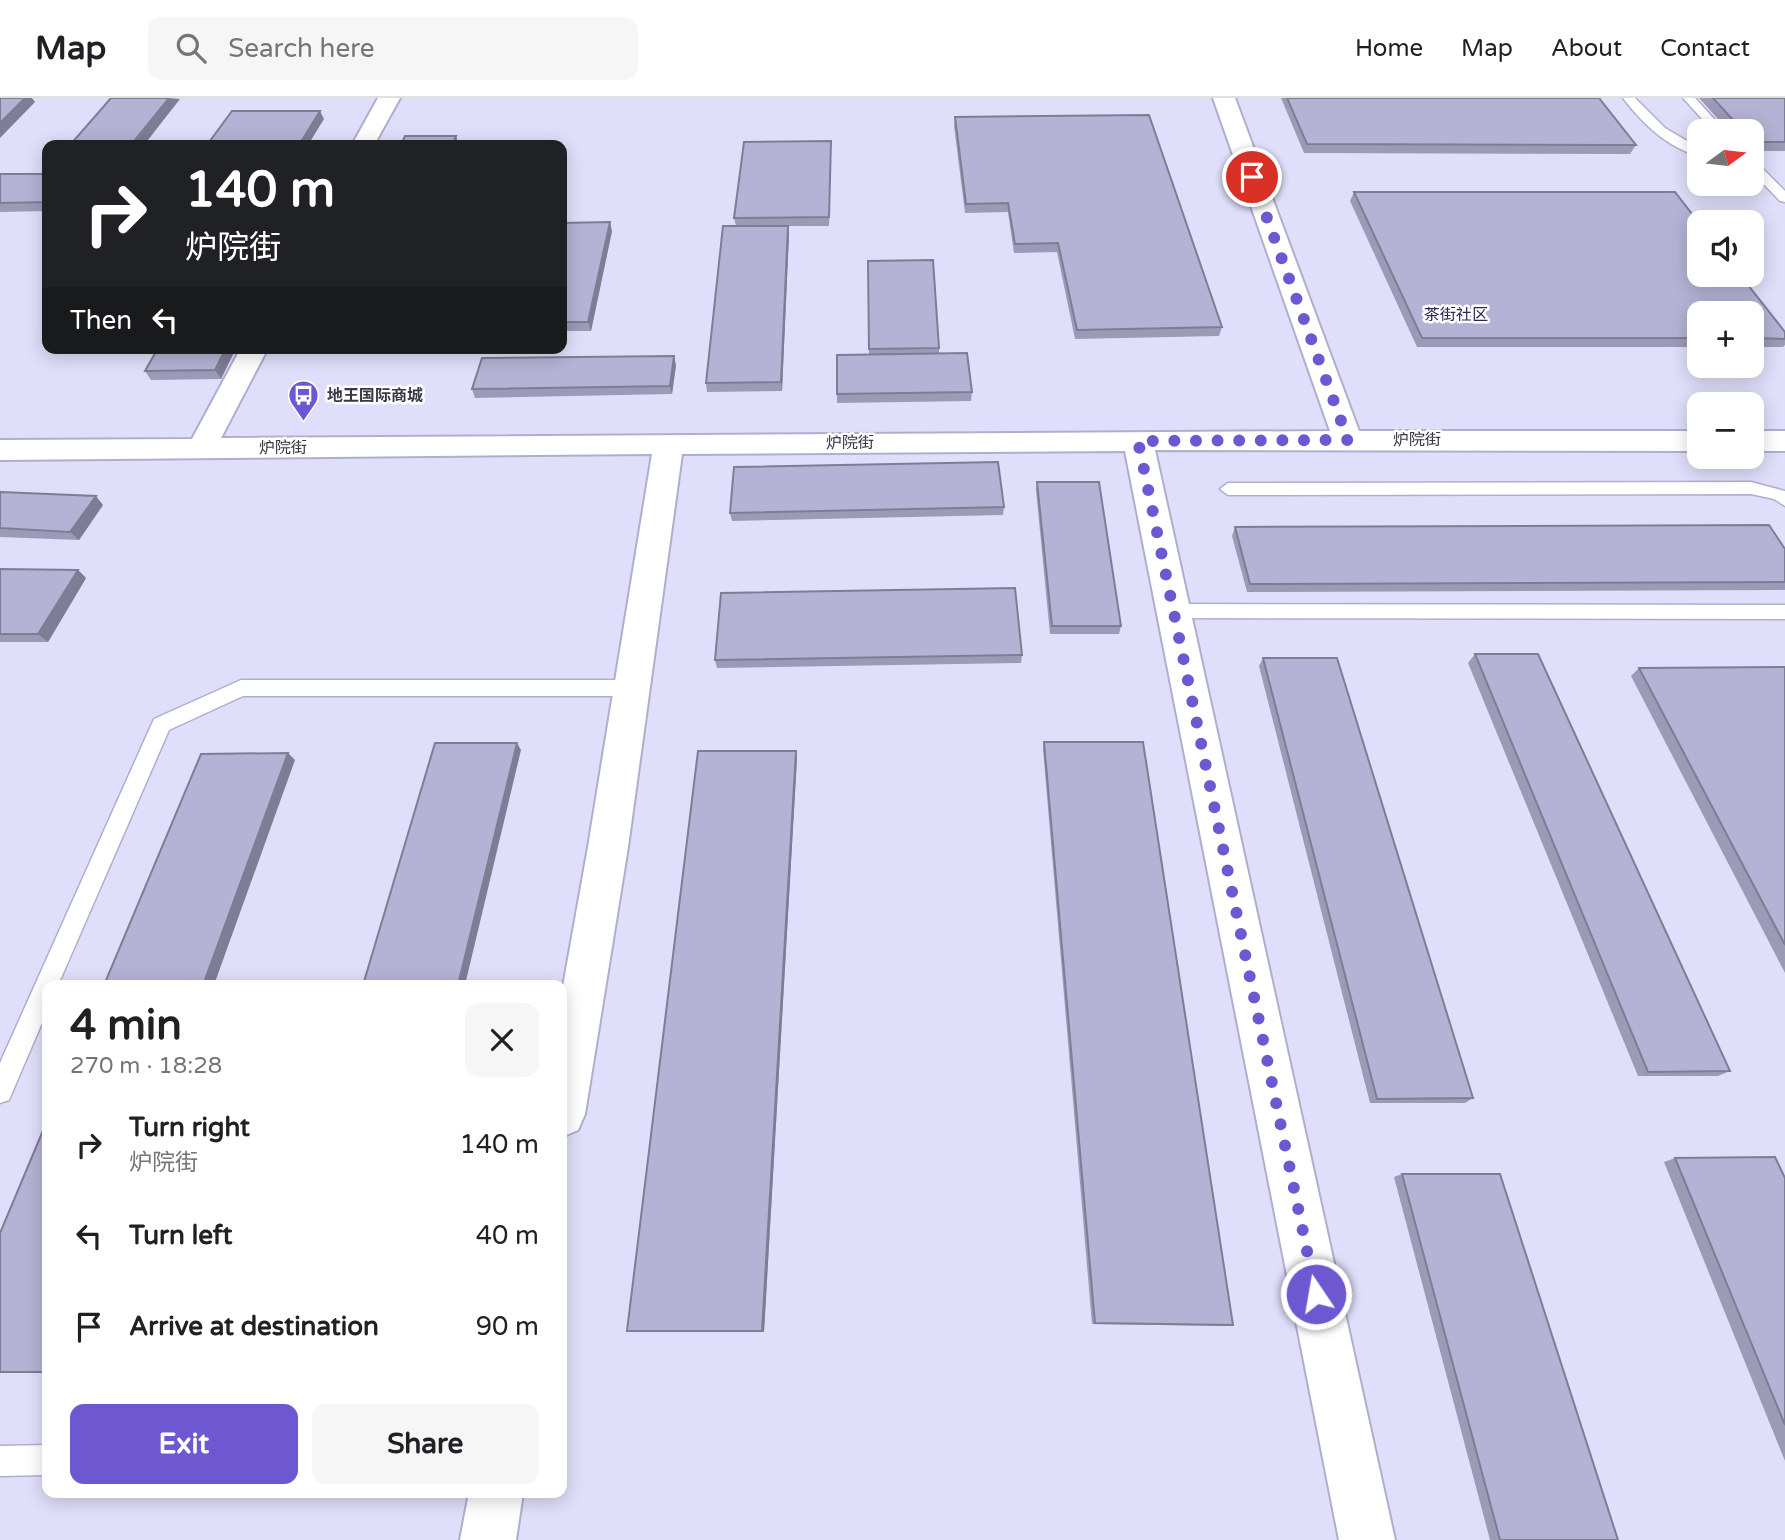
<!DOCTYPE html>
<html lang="en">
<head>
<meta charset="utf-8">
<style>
  :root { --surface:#fff; --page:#f6f6f6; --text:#202124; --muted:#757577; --line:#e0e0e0; --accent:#6e58d2 }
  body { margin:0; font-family:"Varela Round","Noto Sans SC",sans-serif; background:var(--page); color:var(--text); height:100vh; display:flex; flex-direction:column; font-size:26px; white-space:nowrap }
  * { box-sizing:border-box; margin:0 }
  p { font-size:23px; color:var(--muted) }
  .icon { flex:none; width:38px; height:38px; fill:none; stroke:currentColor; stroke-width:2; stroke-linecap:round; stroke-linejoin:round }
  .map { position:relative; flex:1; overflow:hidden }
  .panel { position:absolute; left:42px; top:882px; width:525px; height:518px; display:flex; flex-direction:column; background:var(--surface); border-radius:14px; box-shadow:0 4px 18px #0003 }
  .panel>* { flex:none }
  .banner { position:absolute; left:42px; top:42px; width:525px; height:214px; border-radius:14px; box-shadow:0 4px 18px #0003; background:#202124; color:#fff; overflow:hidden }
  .needle { width:46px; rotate:75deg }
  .buttons { position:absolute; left:1687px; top:21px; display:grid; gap:14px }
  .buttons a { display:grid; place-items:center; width:77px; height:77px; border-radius:14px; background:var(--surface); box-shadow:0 4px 18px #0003; font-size:35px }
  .pin { position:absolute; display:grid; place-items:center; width:60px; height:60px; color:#fff; margin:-30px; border:4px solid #fff; border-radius:50%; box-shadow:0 2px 7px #0007 }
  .me { position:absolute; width:77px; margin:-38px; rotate:348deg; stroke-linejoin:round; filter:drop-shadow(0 0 5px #0008) }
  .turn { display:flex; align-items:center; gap:24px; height:147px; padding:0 28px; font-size:32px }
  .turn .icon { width:91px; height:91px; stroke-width:2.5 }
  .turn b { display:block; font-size:49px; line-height:60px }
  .then { display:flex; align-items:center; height:66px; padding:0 28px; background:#0003; gap:14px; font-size:26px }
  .round { display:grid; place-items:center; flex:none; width:74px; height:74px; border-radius:14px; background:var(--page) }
  .summary { display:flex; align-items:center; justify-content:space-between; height:119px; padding:0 28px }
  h1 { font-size:42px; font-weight:700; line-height:52px }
  .button { display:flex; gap:14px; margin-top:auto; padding:14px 28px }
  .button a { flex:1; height:80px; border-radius:14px; background:var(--accent); color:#fff; font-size:28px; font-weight:700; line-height:80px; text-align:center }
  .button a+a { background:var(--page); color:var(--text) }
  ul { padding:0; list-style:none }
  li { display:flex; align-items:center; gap:21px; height:91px; padding:0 28px }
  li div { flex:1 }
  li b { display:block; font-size:26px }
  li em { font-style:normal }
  header { display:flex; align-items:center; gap:42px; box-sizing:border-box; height:98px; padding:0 35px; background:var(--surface); border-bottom:2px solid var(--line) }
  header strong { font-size:33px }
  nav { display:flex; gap:38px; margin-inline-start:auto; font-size:24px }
  .search { width:490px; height:63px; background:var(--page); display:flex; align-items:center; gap:18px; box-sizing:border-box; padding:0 24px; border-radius:14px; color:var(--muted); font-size:26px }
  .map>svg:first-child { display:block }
</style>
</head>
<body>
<header>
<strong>Map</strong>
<div class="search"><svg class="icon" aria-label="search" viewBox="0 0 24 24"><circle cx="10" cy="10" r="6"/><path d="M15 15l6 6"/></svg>Search here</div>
<nav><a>Home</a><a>Map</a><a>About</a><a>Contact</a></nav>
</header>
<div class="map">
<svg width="1785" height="1442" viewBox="0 0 1785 1442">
  <rect width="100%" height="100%" fill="#e0dffb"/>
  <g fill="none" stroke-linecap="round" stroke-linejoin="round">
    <defs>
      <g id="lane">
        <path d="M 1623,0 L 1635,0 L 1665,30 L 1699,50 L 1699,58 C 1668,50 1642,25 1623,0 Z"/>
        <polygon points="1683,0 1695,0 1725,33 1713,33"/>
        <polygon points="1752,63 1756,64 1785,93 1785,104 1780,103 1752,74"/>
        <polygon points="1751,384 1785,393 1785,408 1774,401 1751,396 1228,397 1220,391 1228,385"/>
        <polygon points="1174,506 1785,507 1785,521 1174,520 1168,518 1165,513 1168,508"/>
        <polygon points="241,582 631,582 638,585 641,590 638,595 631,598 243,598 169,632 58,887 47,887 47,913 9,1002 0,1005 0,965 154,621"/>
        <polygon points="47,1347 47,1377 0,1378 0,1348"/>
      </g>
      <g id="street">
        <polygon points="378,0 400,0 374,47 352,47"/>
        <polygon points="1213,0 1235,0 1359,333 1699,333 1699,353 1155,352 1395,1442 1339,1442 1125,353 682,356 628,749 585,1016 578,1032 562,1039 562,894 588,749 652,356 0,362 0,342 192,341 241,250 268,250 221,340 1330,333"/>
        <rect x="1752" y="333" width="33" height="20"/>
        <polygon points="469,1395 523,1395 516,1442 460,1442"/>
      </g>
    </defs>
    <use href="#lane" stroke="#afaecf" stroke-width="3"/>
    <use href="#street" stroke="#afaecf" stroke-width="4"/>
    <use href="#lane" fill="#fff" fill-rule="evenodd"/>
    <use href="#street" fill="#fff" fill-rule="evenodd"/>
  </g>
  <g fill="#9c9ab7">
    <polygon points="1281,0 1599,0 1636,47 1630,56 1304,55"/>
    <polygon points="1699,0 1785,0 1785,53 1752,53 1752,33 1729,33"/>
    <polygon points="955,19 1222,229 1219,238 1075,241 1057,154 1014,155 1008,114 965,115 954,28"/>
    <polygon points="831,52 829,128 788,128 789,136 782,293 707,294 706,285 736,128 734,120"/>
    <polygon points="0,76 47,76 47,113 0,114"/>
    <polygon points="1354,94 1675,94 1699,125 1699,177 1740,177 1785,234 1785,247 1783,249 1752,249 1752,215 1699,215 1699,249 1417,249 1350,103"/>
    <polygon points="562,125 612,133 591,233 562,233"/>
    <polygon points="868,163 939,250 939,255 972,294 971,303 837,305 837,296 869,257"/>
    <polygon points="158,250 236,250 221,281 151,282 145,273"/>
    <polygon points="676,267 672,296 475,300 472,291"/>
    <polygon points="1037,384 1121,528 1119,536 1050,536 1036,392"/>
    <polygon points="0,394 103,407 79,442 0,439"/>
    <polygon points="1004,409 1003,417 732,423 730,415"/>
    <polygon points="1235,429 1785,451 1785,492 1247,494 1232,438"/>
    <polygon points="0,471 78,472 86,480 48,544 0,544"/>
    <polygon points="1475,556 1730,973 1718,978 1638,978 1468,565"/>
    <polygon points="1022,557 1021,565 717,570 715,562"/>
    <polygon points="1263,560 1473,1000 1465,1005 1370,1005 1259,568"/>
    <polygon points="1785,569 1785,875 1631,578 1639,570"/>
    <polygon points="1044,644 1233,1227 1227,1228 1092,1226 1043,651"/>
    <polygon points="797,660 764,1234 631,1234 627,1233"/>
    <polygon points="1675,1060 1785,1080 1785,1363 1664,1064"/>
    <polygon points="1402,1076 1618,1442 1490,1442 1394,1079"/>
  </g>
  <g fill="#7f7d95">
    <polygon points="25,0 32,0 35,4 0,40 0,25"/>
    <polygon points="169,0 180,1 144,47 131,47"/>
    <polygon points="320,13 324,21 308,47 299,47"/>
    <polygon points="456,38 459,47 452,47"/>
    <polygon points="610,124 612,133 591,233 588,224"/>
    <polygon points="788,128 789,136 782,293 781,284"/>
    <polygon points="226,250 236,250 221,281 215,272"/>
    <polygon points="674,258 676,267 672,296 670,288"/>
    <polygon points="96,398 103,407 79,442 70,434"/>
    <polygon points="78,472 86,480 48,544 38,536"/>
    <polygon points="517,645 521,652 465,887 458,887"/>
    <polygon points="796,653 797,660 764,1234 762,1233"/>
    <polygon points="288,655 295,662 214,887 203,887"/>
  </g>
  <g fill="#b5b3d5" stroke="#7f7d95" stroke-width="2">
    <polygon points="0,0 25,0 0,25"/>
    <polygon points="111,0 169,0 131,47 70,47"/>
    <polygon points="1287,0 1599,0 1636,47 1307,46"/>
    <polygon points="1713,0 1785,0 1785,44 1753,44 1752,42 1752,33 1743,33"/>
    <polygon points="232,13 320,13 299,47 207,47"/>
    <polygon points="1149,17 1222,229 1077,232 1058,145 1015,146 1008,105 966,106 955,19"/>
    <polygon points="405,38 456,38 452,47 401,47"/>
    <polygon points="831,43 829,119 734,120 744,44"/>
    <polygon points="0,76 47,76 47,104 0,105"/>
    <polygon points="1354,94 1675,94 1699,125 1699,177 1740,177 1785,234 1785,241 1752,240 1752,215 1699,215 1699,240 1422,240"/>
    <polygon points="610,124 588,224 562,224 562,125"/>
    <polygon points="723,128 788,128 781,284 706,285"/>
    <polygon points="933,162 939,250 869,251 868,163"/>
    <polygon points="158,250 226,250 215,272 145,273"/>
    <polygon points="967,255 972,294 837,296 837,257"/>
    <polygon points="674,258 670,288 472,291 482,260"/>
    <polygon points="998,364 1004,409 730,415 734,369"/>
    <polygon points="1037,384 1099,384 1121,528 1052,528"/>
    <polygon points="0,394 96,398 70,434 0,430"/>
    <polygon points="1769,427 1785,451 1785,484 1250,486 1235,429"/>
    <polygon points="0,471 78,472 38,536 0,536"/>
    <polygon points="1015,490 1022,557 715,562 721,495"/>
    <polygon points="1475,556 1538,556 1730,973 1648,974"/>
    <polygon points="1263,560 1337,560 1473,1000 1377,1001"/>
    <polygon points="1785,569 1785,847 1639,570"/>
    <polygon points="1044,644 1143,644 1233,1227 1095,1225"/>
    <polygon points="435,645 517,645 458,887 363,887"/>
    <polygon points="698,653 796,653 762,1233 627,1233"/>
    <polygon points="288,655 203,887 104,887 201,656"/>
    <polygon points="47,1023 47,1274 0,1274 0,1135"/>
    <polygon points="1775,1059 1785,1080 1785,1327 1675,1060"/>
    <polygon points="1402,1076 1500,1076 1618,1442 1500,1442"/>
  </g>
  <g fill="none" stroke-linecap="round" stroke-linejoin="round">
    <polyline stroke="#6e58d2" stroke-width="12" stroke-dasharray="0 21.6" points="1252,79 1348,342 1138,343 1316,1196"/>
  </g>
  <defs>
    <symbol id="bus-pin" viewBox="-11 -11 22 30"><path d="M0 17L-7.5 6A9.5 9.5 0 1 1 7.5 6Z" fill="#6e58d2" stroke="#fff"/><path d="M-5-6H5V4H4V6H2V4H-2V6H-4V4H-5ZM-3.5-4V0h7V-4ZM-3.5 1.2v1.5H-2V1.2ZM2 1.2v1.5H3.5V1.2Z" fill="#fff"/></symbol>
  </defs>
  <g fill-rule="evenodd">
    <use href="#bus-pin" x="286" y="280" width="35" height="47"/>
  </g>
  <g text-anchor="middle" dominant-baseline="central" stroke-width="5" stroke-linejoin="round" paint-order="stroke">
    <g font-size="16" fill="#2e235d" stroke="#fff">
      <text x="1456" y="217">茶街社区</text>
    </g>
    <g font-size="16" font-weight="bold" fill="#383845" stroke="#fff" text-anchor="start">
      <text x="327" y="298">地王国际商城</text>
    </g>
    <g font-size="16" fill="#383845" stroke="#fff">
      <text x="1417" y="342">炉院街</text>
      <text x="850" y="345">炉院街</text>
      <text x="283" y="350">炉院街</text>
    </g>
  </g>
</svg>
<div class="buttons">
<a><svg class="needle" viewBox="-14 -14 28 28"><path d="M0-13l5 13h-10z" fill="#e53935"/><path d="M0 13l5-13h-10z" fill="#757577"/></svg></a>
<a><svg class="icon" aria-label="sound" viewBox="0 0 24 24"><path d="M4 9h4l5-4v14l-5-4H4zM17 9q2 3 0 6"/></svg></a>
<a>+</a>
<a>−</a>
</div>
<div class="pin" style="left:1252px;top:79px;background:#d93025"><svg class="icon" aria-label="arrive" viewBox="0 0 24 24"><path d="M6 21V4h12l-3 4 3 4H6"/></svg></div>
<svg class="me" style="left:1316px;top:1196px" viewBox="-20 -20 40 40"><circle r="17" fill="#6e58d2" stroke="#fff" stroke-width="3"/><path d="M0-11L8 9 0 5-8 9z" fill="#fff"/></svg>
<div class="banner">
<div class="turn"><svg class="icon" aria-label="right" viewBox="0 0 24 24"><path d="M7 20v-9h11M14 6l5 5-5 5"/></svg><div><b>140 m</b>炉院街</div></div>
<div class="then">Then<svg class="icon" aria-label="left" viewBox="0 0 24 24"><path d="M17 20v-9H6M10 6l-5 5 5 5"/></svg></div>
</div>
<section class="panel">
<div class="summary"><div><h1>4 min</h1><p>270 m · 18:28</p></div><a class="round"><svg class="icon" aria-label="close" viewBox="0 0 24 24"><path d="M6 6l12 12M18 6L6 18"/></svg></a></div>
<ul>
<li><svg class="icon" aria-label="right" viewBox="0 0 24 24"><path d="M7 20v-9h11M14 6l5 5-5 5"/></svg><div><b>Turn right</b><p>炉院街</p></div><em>140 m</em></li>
<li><svg class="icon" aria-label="left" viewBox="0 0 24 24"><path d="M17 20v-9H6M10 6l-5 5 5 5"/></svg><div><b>Turn left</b></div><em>40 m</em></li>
<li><svg class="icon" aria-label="arrive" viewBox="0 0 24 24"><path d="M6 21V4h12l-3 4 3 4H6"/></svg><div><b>Arrive at destination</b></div><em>90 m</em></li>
</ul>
<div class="button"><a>Exit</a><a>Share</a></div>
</section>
</div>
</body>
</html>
